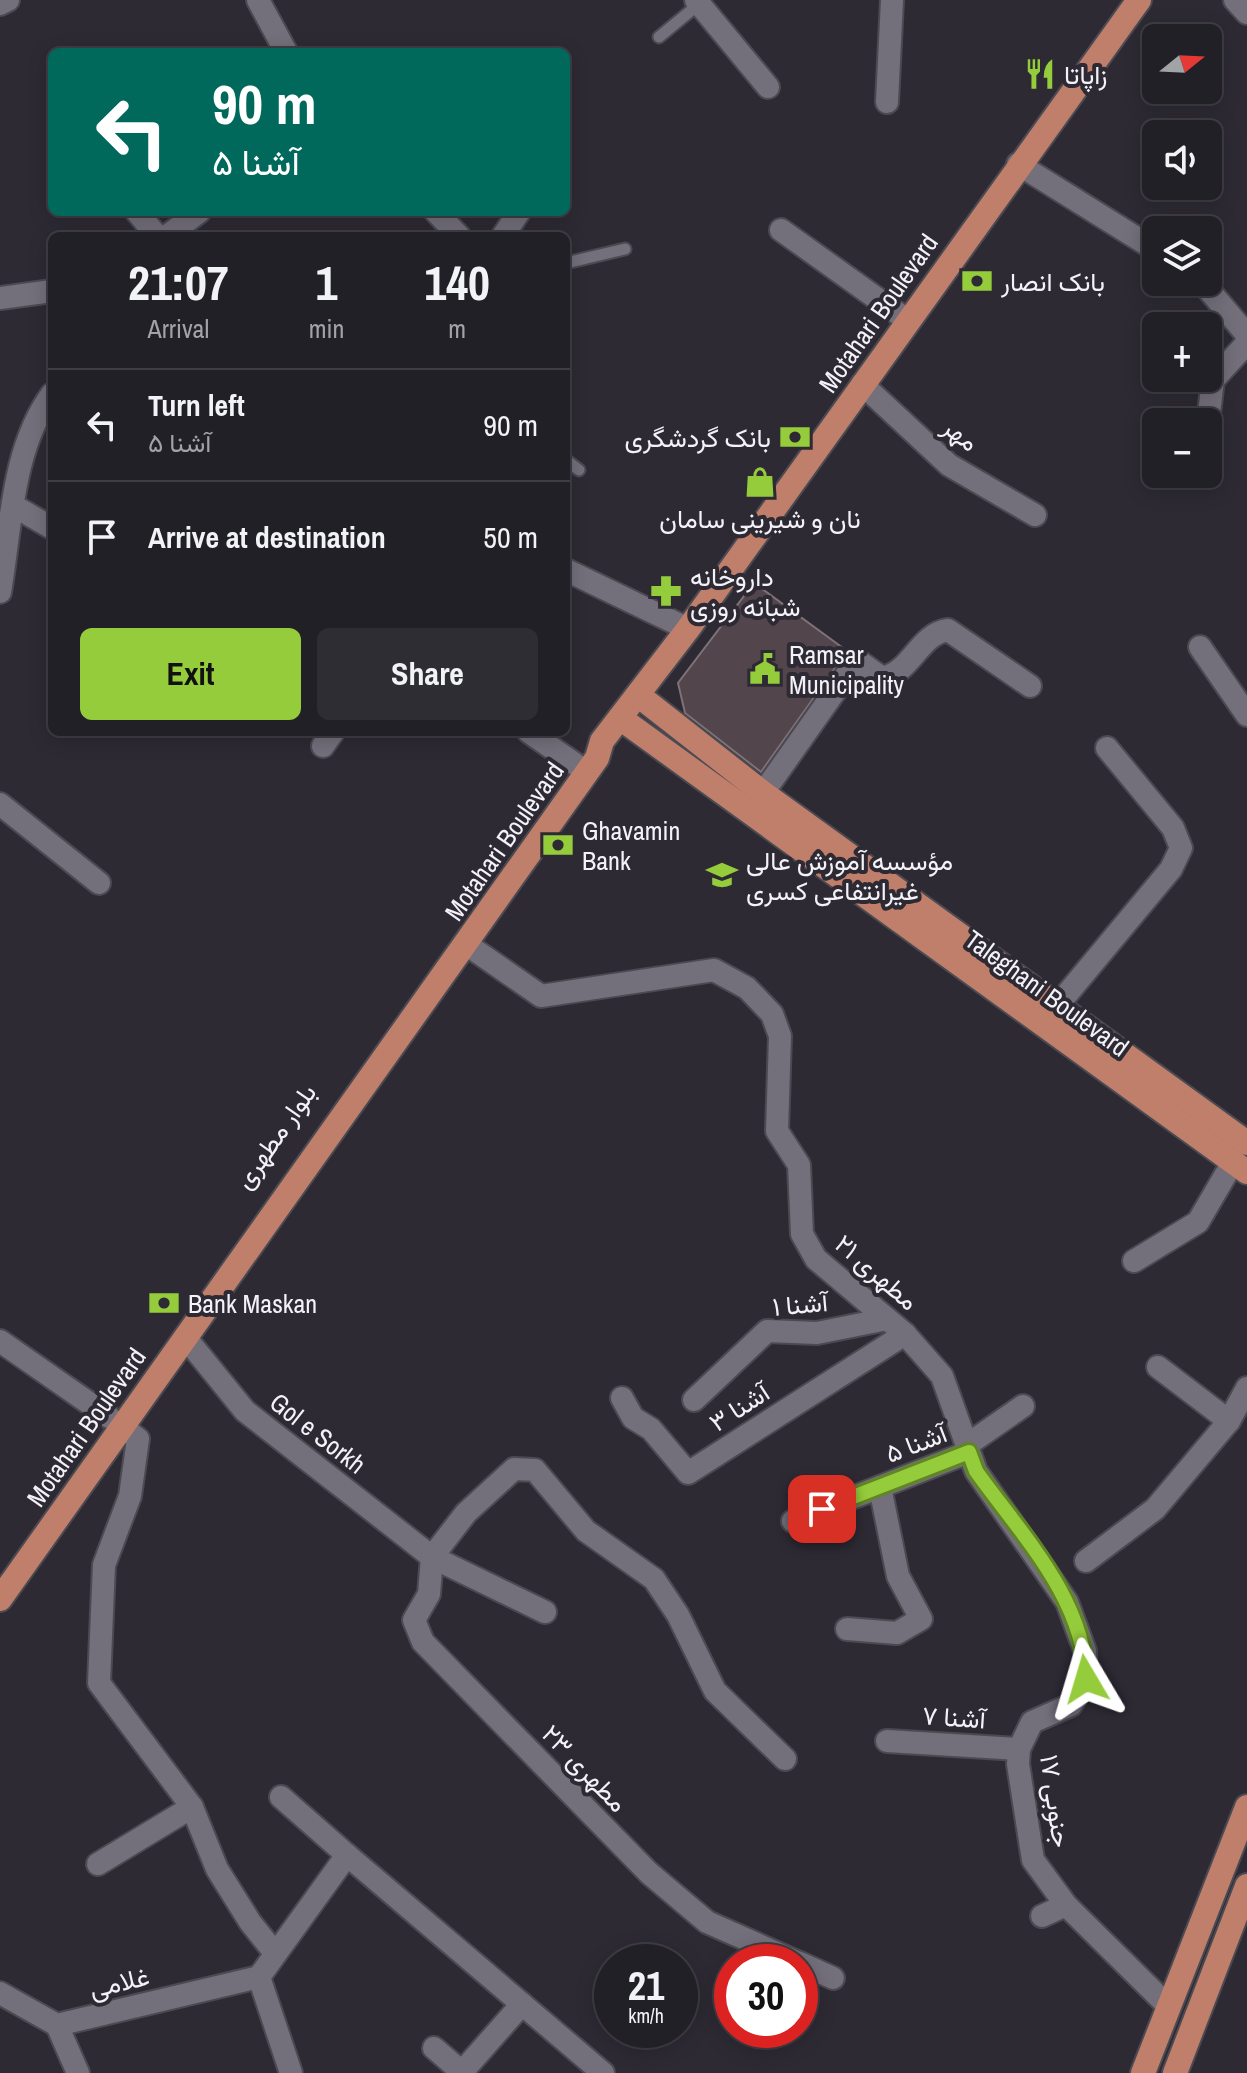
<!DOCTYPE html>
<html lang="en">
<head>
<meta charset="utf-8">
<style>
  :root { --surface:#222027; --page:#2e2d33; --text:#f1f3f6; --muted:#a2a3a7; --line:#3f3e44; --accent:#95cc3b }
  body { margin:0; font-family:"Archivo Narrow",Vazirmatn,sans-serif; background:var(--page); color:var(--text); height:100vh; display:flex; flex-direction:column; font-size:30px; white-space:nowrap }
  * { box-sizing:border-box; margin:0 }
  p { font-size:26px; color:var(--muted) }
  .icon { flex:none; width:44px; height:44px; fill:none; stroke:currentColor; stroke-width:2; stroke-linecap:round; stroke-linejoin:round }
  .map { position:relative; flex:1; overflow:hidden }
  .details { position:absolute; left:48px; top:232px; width:522px; height:504px; display:flex; flex-direction:column; background:var(--surface); border-radius:12px; box-shadow:0 4px 20px #0003,0 0 0 2px var(--line) }
  .details>* { flex:none }
  .guide { position:absolute; left:48px; top:48px; width:522px; height:168px; border-radius:12px; box-shadow:0 4px 20px #0003,0 0 0 2px var(--line); background:#00695c; color:#fff; overflow:hidden }
  .needle { width:52px; rotate:72deg }
  .fabs { position:absolute; left:1142px; top:24px; display:grid; gap:16px }
  .fabs a { display:grid; place-items:center; width:80px; height:80px; border-radius:12px; background:var(--surface); box-shadow:0 4px 20px #0003,0 0 0 2px var(--line); font-size:40px }
  .speed { position:absolute; left:594px; top:1944px; display:flex; gap:16px; font-size:40px; font-weight:700; text-align:center }
  .speed>* { display:grid; place-content:center; width:104px; height:104px; border-radius:50%; background:var(--surface); box-shadow:0 4px 20px #0003,0 0 0 2px var(--line); line-height:1 }
  .speed small { font-size:20px; font-weight:400 }
  .speed .limit { border:12px solid #d22; background:#fff; color:#111 }
  .pin { position:absolute; display:grid; place-items:center; width:68px; height:68px; color:#fff; margin:-34px; border-radius:16px; box-shadow:0 4px 12px #0006 }
  .me { position:absolute; width:88px; margin:-44px; rotate:353deg; stroke-linejoin:round; filter:drop-shadow(0 0 6px #0008) }
  .turn { display:flex; align-items:center; gap:28px; height:168px; padding:0 32px; font-size:36px }
  .turn .icon { width:104px; height:104px; stroke-width:2.5 }
  .turn b { display:block; font-size:56px; line-height:68px }
  .eta { display:flex; justify-content:space-evenly; align-items:center; height:136px; text-align:center }
  .eta b { font-size:48px; font-weight:700; line-height:56px }
  .primary-button { display:flex; gap:16px; margin-top:auto; padding:16px 32px }
  .primary-button a { flex:1; height:92px; border-radius:12px; background:var(--accent); color:#111; font-size:32px; font-weight:700; line-height:92px; text-align:center }
  .primary-button a+a { background:var(--page); color:var(--text) }
  ul { padding:0; list-style:none }
  li { display:flex; align-items:center; gap:24px; height:112px; padding:0 32px; border-top:2px solid var(--line) }
  li div { flex:1 }
  li b { display:block; font-size:30px }
  li em { font-style:normal }
  .map>svg:first-child { display:block }
</style>
</head>
<body>
<div class="map">
<svg width="1247" height="2073" viewBox="0 0 1247 2073">
  <rect width="100%" height="100%" fill="#2d2a34"/>
  <polygon fill="#52454b" stroke="#7e7177" stroke-width="2" points="754,583 847,651 761,772 685,713 678,683"/>
  <g fill="none" stroke-linecap="round" stroke-linejoin="round">
    <defs>
      <g id="service">
        <polyline points="659,37 699,4"/>
        <polyline points="566,263 625,249"/>
        <polyline points="566,460 579,470"/>
      </g>
      <g id="minor">
        <polyline points="258,0 286,52"/>
        <polyline points="696,0 768,87"/>
        <polyline points="1235,0 1247,13"/>
        <polyline points="0,4 8,0"/>
        <polyline points="887,102 892,0"/>
        <polyline points="1018,164 1156,250"/>
        <polyline points="137,212 157,236"/>
        <polyline points="436,212 459,236"/>
        <polyline points="781,230 907,320"/>
        <polyline points="167,236 199,212"/>
        <polyline points="503,236 519,212"/>
        <polyline points="1202,282 1247,335"/>
        <polyline points="0,298 52,291"/>
        <polyline points="862,384 949,465 1035,515"/>
        <polyline points="1208,422 1213,380 1247,343"/>
        <polyline points="14,506 52,528"/>
        <polyline points="566,570 688,629"/>
        <path d="M 0,592 C 11,527 12,448 52,394"/>
        <polyline points="1200,647 1247,715"/>
        <polyline points="529,732 575,764"/>
        <polyline points="323,746 333,732"/>
        <path d="M 763,793 L 857,660 L 882,678 C 911,673 919,634 948,630 L 1030,686"/>
        <polyline points="0,804 99,883"/>
        <polyline points="466,944 541,996 714,970 747,988 772,1014 780,1036 777,1131 799,1165 802,1234 816,1259 905,1334 942,1376 976,1471 1067,1602 1085,1651 1086,1679 1071,1705 1032,1722 1019,1749 1018,1764 1033,1860 1066,1905 1169,2007"/>
        <polyline points="1057,1006 1171,869 1181,848 1173,828 1107,748"/>
        <polyline points="1134,1261 1198,1222 1233,1162"/>
        <polyline points="185,1337 245,1411 432,1557 545,1612"/>
        <polyline points="0,1341 109,1417"/>
        <polyline points="1158,1367 1229,1421"/>
        <polyline points="622,1398 633,1418 651,1429 688,1473 905,1334"/>
        <polyline points="694,1400 767,1331 817,1333 887,1319"/>
        <polyline points="120,1425 138,1439 130,1496 104,1565 99,1683 192,1807 217,1869 250,1922 274,1952"/>
        <polyline points="967,1445 1023,1406"/>
        <polyline points="793,1521 969,1452"/>
        <polyline points="432,1557 429,1594 414,1620 423,1642 649,1873 707,1922 797,1962"/>
        <polyline points="432,1557 466,1513 514,1469 535,1470 586,1531 654,1579 678,1615 715,1691 785,1759"/>
        <polyline points="1086,1561 1155,1509 1229,1421 1247,1388"/>
        <polyline points="847,1629 897,1633 921,1619 898,1576 880,1487"/>
        <polyline points="887,1741 1019,1749"/>
        <polyline points="281,1797 347,1855"/>
        <polyline points="98,1864 192,1807"/>
        <polyline points="1042,1916 1066,1905"/>
        <polyline points="800,1963 833,1978"/>
        <polyline points="0,1993 57,2025 259,1977"/>
        <polyline points="57,2025 78,2073"/>
        <polyline points="434,2048 463,2073"/>
        <polyline points="462,2072 522,2004"/>
        <polyline points="291,2073 259,1977 347,1855 603,2073"/>
      </g>
      <g id="primary">
        <polyline points="638,695 763,793 1247,1143"/>
        <polyline points="620,718 1247,1172"/>
        <polyline points="0,1599 597,758 602,741 688,629 1139,0"/>
        <polyline points="1143,2073 1247,1807"/>
        <polyline points="1175,2073 1247,1886"/>
      </g>
    </defs>
    <use href="#service" stroke="#4b4951" stroke-width="15"/>
    <use href="#minor" stroke="#4b4951" stroke-width="26"/>
    <use href="#primary" stroke="#4b4951" stroke-width="28"/>
    <use href="#service" stroke="#736f7b" stroke-width="11"/>
    <use href="#minor" stroke="#736f7b" stroke-width="22"/>
    <use href="#primary" stroke="#bf7f6a" stroke-width="24"/>
  </g>
  <g fill="none" stroke-linecap="round" stroke-linejoin="round">
    <defs>
      <path id="route" d="M 822,1509 L 969,1452 L 976,1471 C 1020,1533 1085,1599 1086,1679"/>
    </defs>
    <use href="#route" stroke="#618526" stroke-width="20"/>
    <use href="#route" stroke="#95cc3b" stroke-width="14"/>
  </g>
  <defs>
    <symbol id="restaurant-bare" viewBox="-9 -9 18 18"><path d="M-5-6h1v4h1v-4h1v4h1v-4h1v5L-1.5 .5V6h-2V.5L-5-1ZM5-6V6H3V1.5H1.5Q1.5-4 5-6Z" fill="#95cc3b" stroke="#2d2a34" stroke-width="2.5" paint-order="stroke"/></symbol>
    <symbol id="bank-bare" viewBox="-9 -9 18 18"><path d="M-6-4H6V4H-6ZM0-2.3a2.3 2.3 0 1 0 0 4.6a2.3 2.3 0 1 0 0-4.6Z" fill="#95cc3b" stroke="#2d2a34" stroke-width="2.5" paint-order="stroke"/></symbol>
    <symbol id="shop-bare" viewBox="-9 -9 18 18"><path d="M-5-2.5h2.3a2.7 3.5 0 0 1 5.4 0H5L5.5 6h-11ZM-1.5-2.5h3a1.5 2.3 0 0 0-3 0Z" fill="#95cc3b" stroke="#2d2a34" stroke-width="2.5" paint-order="stroke"/></symbol>
    <symbol id="pharmacy-bare" viewBox="-9 -9 18 18"><path d="M-2-6h4v4h4v4h-4v4h-4v-4h-4v-4h4Z" fill="#95cc3b" stroke="#2d2a34" stroke-width="2.5" paint-order="stroke"/></symbol>
    <symbol id="civic-bare" viewBox="-9 -9 18 18"><path d="M-.6-6.5H3V-4.5H.6V-3L4-1V1h2V6H-6V1h2V-1L-.6-3ZM-1.2 2.5V6h2.4V2.5Z" fill="#95cc3b" stroke="#2d2a34" stroke-width="2.5" paint-order="stroke"/></symbol>
    <symbol id="university-bare" viewBox="-9 -9 18 18"><path d="M0-5L7-2L0 1L-7-2ZM-4 1L0 2.5L4 1V4Q0 6-4 4Z" fill="#95cc3b" stroke="#2d2a34" stroke-width="2.5" paint-order="stroke"/></symbol>
  </defs>
  <g fill-rule="evenodd">
    <use href="#restaurant-bare" x="1018" y="52" width="44" height="44"/>
    <use href="#bank-bare" x="955" y="259" width="44" height="44"/>
    <use href="#bank-bare" x="773" y="415" width="44" height="44"/>
    <use href="#shop-bare" x="738" y="460" width="44" height="44"/>
    <use href="#pharmacy-bare" x="644" y="569" width="44" height="44"/>
    <use href="#civic-bare" x="743" y="647" width="44" height="44"/>
    <use href="#bank-bare" x="536" y="823" width="44" height="44"/>
    <use href="#university-bare" x="700" y="853" width="44" height="44"/>
    <use href="#bank-bare" x="142" y="1281" width="44" height="44"/>
  </g>
  <g text-anchor="middle" dominant-baseline="central" stroke-width="8" stroke-linejoin="round" paint-order="stroke">
    <g font-size="26" fill="#f4f2f9" stroke="#2d2a34" text-anchor="start">
      <text x="1064" y="74">زاپاتا</text>
      <text x="1001" y="281">بانک انصار</text>
      <text x="771" y="437" text-anchor="end">بانک گردشگری</text>
      <text x="760" y="518" text-anchor="middle">نان و شیرینی سامان</text>
      <text x="690" y="576">داروخانه<tspan x="690" dy="30">شبانه روزی</tspan></text>
      <text x="789" y="654">Ramsar<tspan x="789" dy="30">Municipality</tspan></text>
      <text x="582" y="830">Ghavamin<tspan x="582" dy="30">Bank</tspan></text>
      <text x="746" y="860">مؤسسه آموزش عالی<tspan x="746" dy="30">غیرانتفاعی کسری</tspan></text>
      <text x="188" y="1303">Bank Maskan</text>
    </g>
    <g font-size="26" fill="#f4f2f9" stroke="#2d2a34">
      <text transform="translate(878 313) rotate(-55)">Motahari Boulevard</text>
      <text transform="translate(961 434) rotate(38)">مهر</text>
      <text transform="translate(504 841) rotate(-55)">Motahari Boulevard</text>
      <text transform="translate(1047 993) rotate(36)">Taleghani Boulevard</text>
      <text transform="translate(275 1136) rotate(-55)">بلوار مطهری</text>
      <text transform="translate(877 1272) rotate(41)">مطهری ۲۱</text>
      <text transform="translate(800 1304) rotate(-5)">آشنا ۱</text>
      <text transform="translate(739 1407) rotate(-33)">آشنا ۳</text>
      <text transform="translate(86 1427) rotate(-55)">Motahari Boulevard</text>
      <text transform="translate(318 1433) rotate(38)">Gol e Sorkh</text>
      <text transform="translate(916 1443) rotate(-21)">آشنا ۵</text>
      <text transform="translate(954 1717) rotate(4)">آشنا ۷</text>
      <text transform="translate(585 1768) rotate(46)">مطهری ۲۳</text>
      <text transform="translate(1056 1801) rotate(82)">جنوبی ۱۷</text>
      <text transform="translate(119 1982) rotate(-13)">غلامی</text>
    </g>
  </g>
</svg>
<div class="fabs">
<a><svg class="needle" viewBox="-14 -14 28 28"><path d="M0-13l5 13h-10z" fill="#e53935"/><path d="M0 13l5-13h-10z" fill="#a2a3a7"/></svg></a>
<a><svg class="icon" aria-label="sound" viewBox="0 0 24 24"><path d="M4 9h4l5-4v14l-5-4H4zM17 9q2 3 0 6"/></svg></a>
<a><svg class="icon" aria-label="layers" viewBox="0 0 24 24"><path d="M12 4l9 5-9 5-9-5zM3 14l9 5 9-5"/></svg></a>
<a>+</a>
<a>−</a>
</div>
<div class="speed"><div>21<small>km/h</small></div><div class="limit">30</div></div>
<div class="pin" style="left:822px;top:1509px;background:#d93025"><svg class="icon" aria-label="arrive" viewBox="0 0 24 24"><path d="M6 21V4h12l-3 4 3 4H6"/></svg></div>
<svg class="me" style="left:1086px;top:1679px" viewBox="-20 -20 40 40"><path d="M0-17L14 15 0 8-14 15z" fill="#95cc3b" stroke="#fff" stroke-width="4"/></svg>
<div class="guide">
<div class="turn"><svg class="icon" aria-label="left" viewBox="0 0 24 24"><path d="M17 20v-9H6M10 6l-5 5 5 5"/></svg><div><b>90 m</b>آشنا ۵</div></div>
</div>
<section class="details">
<div class="eta">
<div><b>21:07</b><p>Arrival</p></div>
<div><b>1</b><p>min</p></div>
<div><b>140</b><p>m</p></div>
</div>
<ul>
<li><svg class="icon" aria-label="left" viewBox="0 0 24 24"><path d="M17 20v-9H6M10 6l-5 5 5 5"/></svg><div><b>Turn left</b><p>آشنا ۵</p></div><em>90 m</em></li>
<li><svg class="icon" aria-label="arrive" viewBox="0 0 24 24"><path d="M6 21V4h12l-3 4 3 4H6"/></svg><div><b>Arrive at destination</b></div><em>50 m</em></li>
</ul>
<div class="primary-button"><a>Exit</a><a>Share</a></div>
</section>
</div>
</body>
</html>
